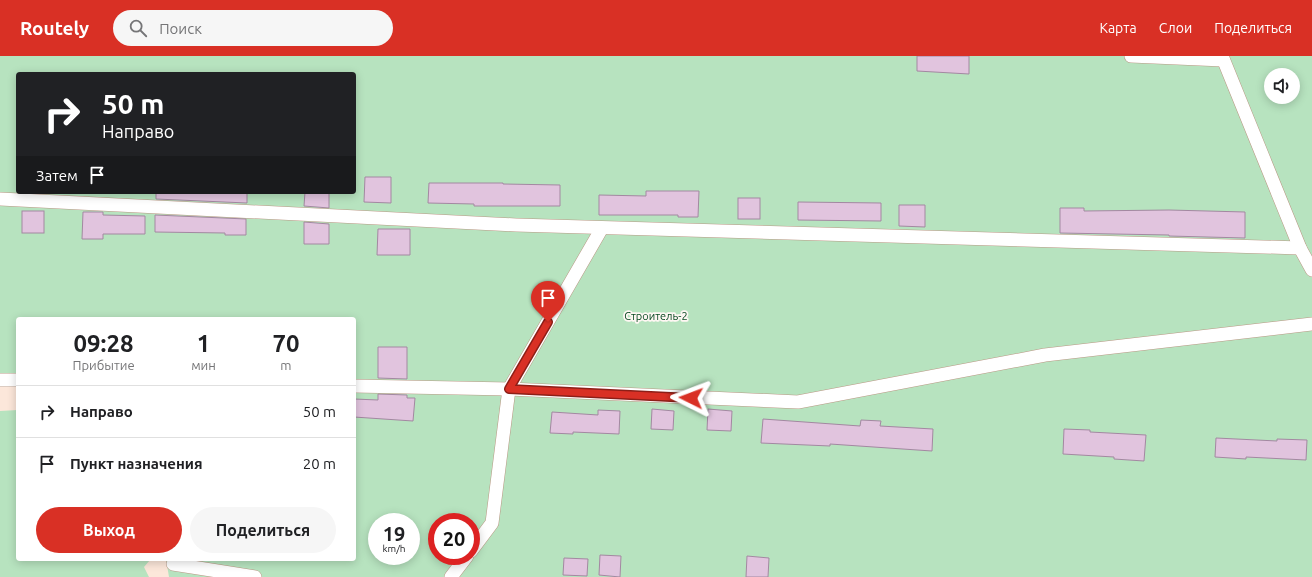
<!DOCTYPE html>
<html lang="ru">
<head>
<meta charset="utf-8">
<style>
  :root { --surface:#fff; --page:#f6f6f6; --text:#202124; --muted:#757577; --line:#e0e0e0; --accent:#d93025 }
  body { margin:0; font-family:Ubuntu,sans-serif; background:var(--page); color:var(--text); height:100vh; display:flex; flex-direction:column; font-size:15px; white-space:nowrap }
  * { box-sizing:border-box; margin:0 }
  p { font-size:13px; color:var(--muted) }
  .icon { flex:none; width:22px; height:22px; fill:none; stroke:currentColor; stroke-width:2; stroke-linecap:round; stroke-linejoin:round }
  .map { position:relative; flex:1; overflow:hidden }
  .panel { position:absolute; left:16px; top:261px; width:340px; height:244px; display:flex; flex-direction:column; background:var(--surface); border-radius:4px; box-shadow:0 2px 10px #0003 }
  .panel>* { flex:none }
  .guide { position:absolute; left:16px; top:16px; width:340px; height:122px; border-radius:4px; box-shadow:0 2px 10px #0003; background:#202124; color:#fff; overflow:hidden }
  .tools { position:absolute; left:1264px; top:12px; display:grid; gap:8px }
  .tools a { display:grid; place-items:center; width:36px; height:36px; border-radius:50%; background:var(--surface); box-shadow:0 2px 10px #0003; font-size:20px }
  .speed { position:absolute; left:368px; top:457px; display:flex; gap:8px; font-size:20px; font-weight:700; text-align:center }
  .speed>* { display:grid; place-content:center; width:52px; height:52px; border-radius:50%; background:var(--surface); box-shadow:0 2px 10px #0003; line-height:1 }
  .speed small { font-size:10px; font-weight:400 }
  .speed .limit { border:6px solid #d22; background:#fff; color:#111 }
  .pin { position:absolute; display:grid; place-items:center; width:34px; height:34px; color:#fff; margin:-41px -17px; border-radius:50% 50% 50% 0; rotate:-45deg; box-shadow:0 0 4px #0007 }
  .pin .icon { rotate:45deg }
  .me { position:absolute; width:44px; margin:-22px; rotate:273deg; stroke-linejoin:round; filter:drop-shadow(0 0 3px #0008) }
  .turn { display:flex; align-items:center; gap:14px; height:84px; padding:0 20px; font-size:18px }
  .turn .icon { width:52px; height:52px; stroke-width:2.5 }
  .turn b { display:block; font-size:28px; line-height:34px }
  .then { display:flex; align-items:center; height:38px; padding:0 20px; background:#0003; gap:8px; font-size:15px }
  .eta { display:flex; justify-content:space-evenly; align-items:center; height:68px; text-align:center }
  .eta b { font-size:24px; font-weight:600; line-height:28px }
  .primary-button { display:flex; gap:8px; margin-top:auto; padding:8px 20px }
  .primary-button a { flex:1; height:46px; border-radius:24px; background:var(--accent); color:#fff; font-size:16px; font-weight:600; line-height:46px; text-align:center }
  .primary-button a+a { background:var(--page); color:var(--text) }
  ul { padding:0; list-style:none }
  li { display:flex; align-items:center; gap:12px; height:52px; padding:0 20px; border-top:1px solid var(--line) }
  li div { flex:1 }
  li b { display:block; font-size:15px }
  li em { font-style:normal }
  header { display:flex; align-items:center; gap:24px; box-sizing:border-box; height:56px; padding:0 20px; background:var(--accent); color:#fff }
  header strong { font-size:19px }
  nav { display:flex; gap:22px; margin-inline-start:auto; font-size:14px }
  .search { width:280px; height:36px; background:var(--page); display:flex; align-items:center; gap:10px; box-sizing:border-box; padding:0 14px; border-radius:22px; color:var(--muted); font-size:15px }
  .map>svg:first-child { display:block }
</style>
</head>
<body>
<header>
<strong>Routely</strong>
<div class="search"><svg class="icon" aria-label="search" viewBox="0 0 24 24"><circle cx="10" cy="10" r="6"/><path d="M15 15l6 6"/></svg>Поиск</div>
<nav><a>Карта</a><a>Слои</a><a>Поделиться</a></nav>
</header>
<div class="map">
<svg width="1312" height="521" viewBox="0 0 1312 521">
  <rect width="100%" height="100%" fill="#fce7da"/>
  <g fill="#b7e3bf" fill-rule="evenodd">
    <path d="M 0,0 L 1312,0 L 1312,521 L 169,521 L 166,503 L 354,503 L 354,263 L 18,263 L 18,325 L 0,324 ZM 18,18 L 354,18 L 354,136 L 18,136 ZM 1271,19 L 1293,19 L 1293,41 L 1271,41 ZM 377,466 L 411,466 L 411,500 L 377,500 ZM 437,466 L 471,466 L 471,500 L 437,500 Z"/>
    <polygon points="18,354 18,503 150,503 150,504 144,511 149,521 0,521 0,355"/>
  </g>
  <g fill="#e1c4de" stroke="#a388a1">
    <polygon points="917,0 969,0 969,18 917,15"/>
    <polygon points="365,121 391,121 391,147 364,146"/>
    <polygon points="429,127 503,127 503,128 560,129 560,150 474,150 474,148 428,147"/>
    <polygon points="646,135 699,135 698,161 678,161 678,159 599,159 599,139 646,140"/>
    <polygon points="156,136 247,136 247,147 156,143"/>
    <polygon points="305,136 329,136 329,152 304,150"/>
    <rect x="738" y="142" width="22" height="21"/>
    <polygon points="798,146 881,147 881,165 798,164"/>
    <polygon points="899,149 925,149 925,171 899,170"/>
    <polygon points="1060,152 1084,152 1084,155 1169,154 1245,156 1245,182 1169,180 1169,179 1060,177"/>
    <rect x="22" y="155" width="22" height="22"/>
    <polygon points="83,156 103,156 103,159 145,160 145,178 103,178 103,183 82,183"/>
    <polygon points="155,159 246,163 246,179 225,179 225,177 155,176"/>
    <polygon points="304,166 329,168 329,188 304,188"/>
    <polygon points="378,173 410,173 410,199 377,199"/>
    <polygon points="378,291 407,291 407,323 378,322"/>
    <polygon points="378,338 407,339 407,342 415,342 413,365 354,361 354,343 378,344"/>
    <polygon points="652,353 674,355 673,374 651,373"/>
    <polygon points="708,353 732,355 731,375 707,374"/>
    <polygon points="598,354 620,355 619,378 573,376 573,378 550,377 552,356 598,359"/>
    <polygon points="763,363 860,370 861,364 881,365 880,370 933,373 932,395 830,388 830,390 761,387"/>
    <polygon points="1064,373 1090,374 1090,376 1146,379 1144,405 1114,403 1114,401 1063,398"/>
    <polygon points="1216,382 1277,385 1277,383 1307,384 1306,404 1246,401 1246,403 1215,401"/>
    <polygon points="600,499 621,500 620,521 599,519"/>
    <polygon points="747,500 769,502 768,521 746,521"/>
    <polygon points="564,502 588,503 587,520 563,519"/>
  </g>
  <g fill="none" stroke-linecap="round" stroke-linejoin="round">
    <defs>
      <g id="service">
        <polyline points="1131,0 1223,4"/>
        <polyline points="1222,0 1300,192 1312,214"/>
        <polyline points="0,143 516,169 1300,192"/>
        <polyline points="0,324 18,324"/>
        <polyline points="354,330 509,333 798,346 1045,299 1312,268"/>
        <polyline points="471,495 492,467 509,333 602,172"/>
        <polyline points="173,508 255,521"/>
        <polyline points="451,521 467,500"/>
      </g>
    </defs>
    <use href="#service" stroke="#b99884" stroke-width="14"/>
    <use href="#service" stroke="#fff" stroke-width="13"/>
  </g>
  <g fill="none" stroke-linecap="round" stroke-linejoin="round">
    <defs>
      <polyline id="route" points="548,266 509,333 691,342"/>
    </defs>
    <use href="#route" stroke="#8d1f18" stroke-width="10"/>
    <use href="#route" stroke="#d93025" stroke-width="7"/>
  </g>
  <g text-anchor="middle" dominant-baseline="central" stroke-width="3.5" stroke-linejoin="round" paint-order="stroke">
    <g font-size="11" fill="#084921" stroke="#fef7f3">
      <text x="656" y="260">Строитель-2</text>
    </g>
  </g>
</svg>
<div class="tools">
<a><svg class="icon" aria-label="sound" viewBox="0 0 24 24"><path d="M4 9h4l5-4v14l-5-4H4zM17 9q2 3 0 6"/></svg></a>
</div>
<div class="speed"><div>19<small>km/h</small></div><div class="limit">20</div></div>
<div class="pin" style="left:548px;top:266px;background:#d93025"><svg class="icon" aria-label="arrive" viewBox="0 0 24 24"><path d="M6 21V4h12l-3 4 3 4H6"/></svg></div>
<svg class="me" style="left:691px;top:342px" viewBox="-20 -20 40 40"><path d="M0-17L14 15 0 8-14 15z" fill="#d93025" stroke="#fff" stroke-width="4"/></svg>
<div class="guide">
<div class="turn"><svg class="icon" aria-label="right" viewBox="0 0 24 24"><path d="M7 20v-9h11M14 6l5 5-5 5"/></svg><div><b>50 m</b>Направо</div></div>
<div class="then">Затем<svg class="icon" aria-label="arrive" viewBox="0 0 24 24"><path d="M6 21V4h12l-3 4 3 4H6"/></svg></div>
</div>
<section class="panel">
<div class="eta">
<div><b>09:28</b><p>Прибытие</p></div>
<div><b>1</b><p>мин</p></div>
<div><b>70</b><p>m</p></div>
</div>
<ul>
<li><svg class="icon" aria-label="right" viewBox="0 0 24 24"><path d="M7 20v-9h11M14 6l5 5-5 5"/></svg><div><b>Направо</b></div><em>50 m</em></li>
<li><svg class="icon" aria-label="arrive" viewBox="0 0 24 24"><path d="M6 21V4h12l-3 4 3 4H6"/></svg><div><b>Пункт назначения</b></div><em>20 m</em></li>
</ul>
<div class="primary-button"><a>Выход</a><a>Поделиться</a></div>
</section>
</div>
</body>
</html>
